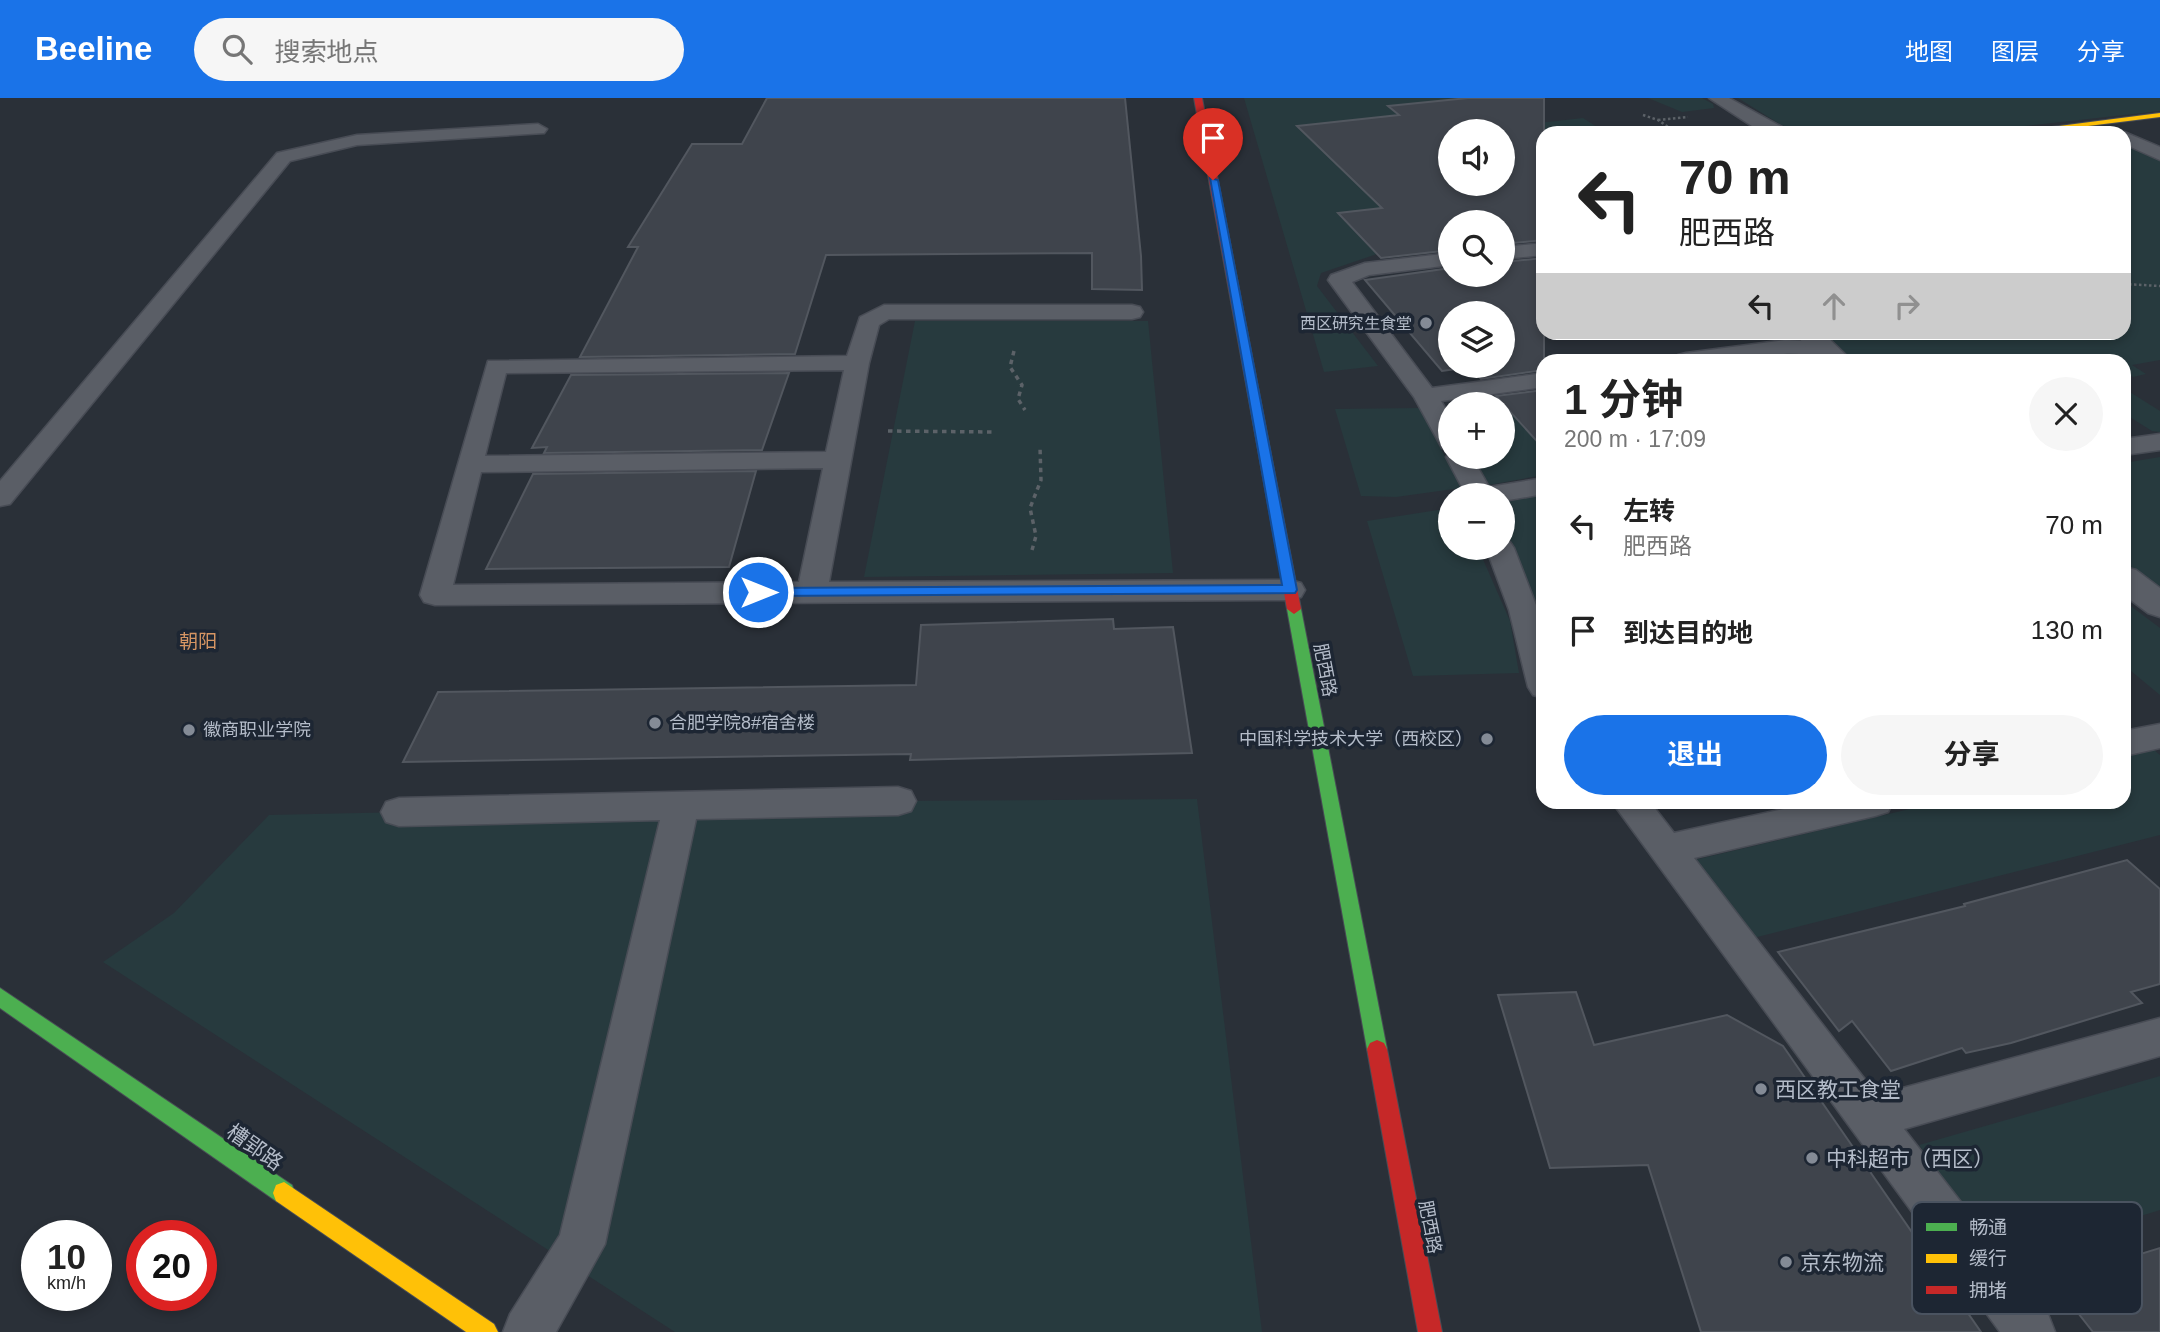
<!DOCTYPE html>
<html lang="zh">
<head>
<meta charset="utf-8">
<style>
  :root { --surface:#fff; --page:#f6f6f6; --text:#222; --muted:#767676; --accent:#1a73e8 }
  body { margin:0; font-family:Arial,"Noto Sans SC",sans-serif; background:var(--page); color:var(--text); height:100vh; display:flex; flex-direction:column; font-size:26px; white-space:nowrap }
  * { box-sizing:border-box; margin:0 }
  p { font-size:23px; color:var(--muted) }
  .icon { flex:none; width:38px; height:38px; fill:none; stroke:currentColor; stroke-width:2; stroke-linecap:round; stroke-linejoin:round }
  .map { position:relative; flex:1; overflow:hidden }
  .side { position:absolute; left:1536px; top:256px; width:595px; height:455px; display:flex; flex-direction:column; background:var(--surface); border-radius:21px; box-shadow:0 4px 10px #0003 }
  .side>* { flex:none }
  .hud { position:absolute; left:1536px; top:28px; width:595px; height:214px; border-radius:21px; box-shadow:0 4px 10px #0003; background:#fff; color:var(--text); overflow:hidden }
  .tools { position:absolute; left:1438px; top:21px; display:grid; gap:14px }
  .tools a { display:grid; place-items:center; width:77px; height:77px; border-radius:50%; background:var(--surface); box-shadow:0 4px 10px #0003; font-size:35px }
  .speed { position:absolute; left:21px; top:1122px; display:flex; gap:14px; font-size:35px; font-weight:700; text-align:center }
  .speed>* { display:grid; place-content:center; width:91px; height:91px; border-radius:50%; background:var(--surface); box-shadow:0 4px 10px #0003; line-height:1 }
  .speed small { font-size:18px; font-weight:400 }
  .speed .limit { border:10px solid #d22; background:#fff; color:#111 }
  .pin { position:absolute; display:grid; place-items:center; width:60px; height:60px; color:#fff; margin:-72px -30px; border-radius:50% 50% 50% 0; rotate:-45deg; box-shadow:0 0 7px #0007 }
  .pin .icon { rotate:45deg }
  .me { position:absolute; width:77px; margin:-38px; rotate:90deg; stroke-linejoin:round; filter:drop-shadow(0 0 5px #0008) }
  .turn { display:flex; align-items:center; gap:24px; height:147px; padding:0 28px; font-size:32px }
  .turn .icon { width:91px; height:91px; stroke-width:2.5 }
  .turn b { display:block; font-size:49px; line-height:60px }
  .lanes { display:flex; align-items:center; height:66px; padding:0 28px; background:#0003; justify-content:center; gap:35px; direction:ltr }
  .lanes .off { opacity:.35 }
  .round { display:grid; place-items:center; flex:none; width:74px; height:74px; border-radius:37px; background:var(--page) }
  .overview { display:flex; align-items:center; justify-content:space-between; height:119px; padding:0 28px }
  h1 { font-size:42px; font-weight:700; line-height:52px }
  .action { display:flex; gap:14px; margin-top:auto; padding:14px 28px }
  .action a { flex:1; height:80px; border-radius:42px; background:var(--accent); color:#fff; font-size:28px; font-weight:700; line-height:80px; text-align:center }
  .action a+a { background:var(--page); color:var(--text) }
  ul { padding:0; list-style:none }
  li { display:flex; align-items:center; gap:21px; height:105px; padding:0 28px }
  li div { flex:1 }
  li b { display:block; font-size:26px }
  li em { font-style:normal }
  header { display:flex; align-items:center; gap:42px; box-sizing:border-box; height:98px; padding:0 35px; background:var(--accent); color:#fff }
  header strong { font-size:33px }
  nav { display:flex; gap:38px; margin-inline-start:auto; font-size:24px }
  .search { width:490px; height:63px; background:var(--page); display:flex; align-items:center; gap:18px; box-sizing:border-box; padding:0 24px; border-radius:38px; color:var(--muted); font-size:26px }
  .map>svg:first-child { display:block }
</style>
</head>
<body>
<header>
<strong>Beeline</strong>
<div class="search"><svg class="icon" aria-label="search" viewBox="0 0 24 24"><circle cx="10" cy="10" r="6"/><path d="M15 15l6 6"/></svg>搜索地点</div>
<nav><a>地图</a><a>图层</a><a>分享</a></nav>
</header>
<div class="map">
<svg width="2160" height="1234" viewBox="0 0 2160 1234">
  <rect width="100%" height="100%" fill="#2a3038"/>
  <g fill="#273a3e">
    <polygon points="1244,0 1468,0 1389,9 1399,17 1451,86 1471,86 1441,89 1453,101 1338,115 1377,156 1321,175 1317,188 1378,268 1324,274"/>
    <polygon points="1648,0 1702,0 1713,6 1714,10 1682,14"/>
    <polygon points="1738,0 2160,0 2160,13 1963,35 1805,35 1781,27"/>
    <polygon points="1583,20 1600,31 1595,32 1599,35 1470,33"/>
    <polygon points="2125,44 2160,60 2160,262 2132,267 2146,276 2133,279 2125,273 2124,262 2107,262 2096,256 2094,262 1854,262 1822,238 1820,235 2124,234"/>
    <polygon points="915,223 1148,223 1173,475 864,479"/>
    <polygon points="2125,291 2160,313 2160,334 2152,333 2125,316"/>
    <polygon points="1500,301 1543,351 1543,377 1489,387 1472,359 1503,359 1503,306 1460,306"/>
    <polygon points="1420,310 1461,390 1396,399 1361,398 1335,311"/>
    <polygon points="2160,359 2160,491 2125,464 2124,365"/>
    <polygon points="1543,397 1543,523 1506,449 1503,404"/>
    <polygon points="1451,410 1451,450 1478,450 1510,523 1519,575 1413,578 1367,423"/>
    <polygon points="2124,503 2160,530 2160,597 2125,568"/>
    <polygon points="2154,652 2160,657 2160,737 1749,841 1690,763 1939,704 2124,704 2125,659"/>
    <polygon points="1197,701 1262,1234 675,1234 103,864 174,815 269,717 898,703"/>
    <polygon points="2160,978 2160,1112 2000,1162 1919,1047"/>
  </g>
  <g fill="#3f444c" stroke="#52575f" stroke-width="2" fill-rule="evenodd">
    <polygon points="767,0 1125,0 1141,158 1142,192 1092,191 1092,155 826,157 795,256 580,259 638,149 628,149 692,46 742,46"/>
    <path d="M 1468,0 L 1544,0 L 1544,142 L 1503,146 L 1503,124 L 1451,124 L 1451,152 L 1381,160 L 1338,115 L 1382,110 L 1297,28 L 1399,17 L 1388,8 ZM 1451,33 L 1503,33 L 1503,86 L 1451,86 Z"/>
    <path d="M 1544,160 L 1544,272 L 1481,281 L 1471,269 L 1442,273 L 1365,182 L 1451,170 L 1451,177 L 1503,177 L 1503,164 ZM 1451,215 L 1503,215 L 1503,268 L 1451,268 Z"/>
    <polygon points="789,275 762,352 544,355 547,349 532,350 571,277"/>
    <polygon points="1544,292 1544,351 1496,298"/>
    <polygon points="756,373 729,469 486,471 533,376"/>
    <polygon points="1113,521 1114,531 1173,529 1192,655 910,662 911,656 403,664 438,594 916,587 921,527"/>
    <polygon points="2127,762 2160,791 2160,886 2131,894 2142,905 2011,945 1966,955 1962,950 1891,973 1852,923 1839,933 1778,854 1965,808 1964,806"/>
    <polygon points="1576,894 1594,947 1727,917 1783,948 1981,1234 1701,1234 1648,1067 1550,1070 1498,897"/>
    <polygon points="2160,1150 2160,1234 2093,1234 2053,1183"/>
  </g>
  <g fill="none" stroke-linecap="round" stroke-linejoin="round">
    <defs>
      <g id="lane">
        <polygon points="1709,0 1729,0 1793,35 1768,35 1755,30"/>
        <polygon points="538,26 547,31 544,35 357,47 290,63 10,406 0,408 0,383 277,55 357,37"/>
        <polygon points="2124,34 2160,49 2160,62 2124,46 2124,35 2118,35"/>
        <polygon points="1544,145 1544,157 1503,161 1503,149"/>
        <polygon points="1451,155 1451,167 1369,177 1352,184 1432,290 1544,275 1544,289 1441,303 1451,320 1451,352 1442,350 1414,299 1328,182 1331,177 1365,165"/>
        <path d="M 884,207 L 1132,207 L 1140,209 L 1143,214 L 1140,219 L 1132,221 L 889,221 L 879,227 L 869,265 L 829,484 L 1290,482 L 1301,485 L 1305,492 L 1301,499 L 1290,502 L 435,507 L 424,504 L 420,497 L 488,263 L 847,258 L 860,219 ZM 844,272 L 826,354 L 485,358 L 506,275 ZM 823,370 L 799,484 L 453,487 L 481,374 Z"/>
        <path d="M 1785,242 L 1827,244 L 1831,249 L 1827,254 C 1813,258 1798,255 1784,256 C 1747,259 1711,265 1674,262 L 1678,257 L 1686,255 Z"/>
        <polygon points="2160,336 2160,352 2124,357 2124,341"/>
        <polygon points="1451,353 1451,359 1472,359 1489,389 1544,380 1544,396 1503,403 1503,397 1466,397 1446,359"/>
        <polygon points="1503,442 1510,444 1514,450 1544,528 1544,600 1533,597 1528,589 1509,512 1486,450 1503,450"/>
        <polygon points="2160,626 2160,650 2124,658 2124,633"/>
        <polygon points="898,689 911,693 916,703 911,713 898,717 696,721 605,1146 556,1234 503,1234 510,1216 560,1137 660,722 399,728 386,724 381,714 386,704 399,700"/>
        <polygon points="1612,704 1650,704 1674,735 1816,704 1893,704 1888,714 1875,718 1694,760 1877,997 2160,920 2160,958 1904,1031 2048,1216 2055,1234 2000,1234"/>
      </g>
      <g id="street">
        <path d="M 1795,234 L 1822,234 L 1851,262 C 1819,265 1813,261 1795,234 Z"/>
        <polygon points="2124,469 2136,472 2160,490 2160,519 2148,515 2124,497"/>
      </g>
      <g id="fast">
        <polygon points="1294,506 1301,511 1387,951 1384,957 1377,960 1370,957 1367,951 1287,511"/>
        <polygon points="0,890 292,1087 295,1095 292,1103 284,1106 276,1103 0,910"/>
      </g>
      <g id="slow">
        <polygon points="2160,15 2160,19 2031,35 2006,35"/>
        <polygon points="284,1084 494,1226 498,1234 466,1234 276,1103 273,1095 276,1087"/>
      </g>
      <g id="jam">
        <polygon points="1194,0 1202,0 1301,511 1294,516 1287,511"/>
        <polygon points="1377,942 1384,945 1387,951 1442,1234 1418,1234 1367,951 1370,945"/>
      </g>
    </defs>
    <use href="#lane" stroke="#484c55" stroke-width="3"/>
    <use href="#street" stroke="#484c55" stroke-width="3"/>
    <use href="#fast" stroke="#484c55" stroke-width="2"/>
    <use href="#slow" stroke="#484c55" stroke-width="2"/>
    <use href="#jam" stroke="#484c55" stroke-width="2"/>
    <g stroke="#5c6268" stroke-width="2.5" stroke-dasharray="2.5 2.5" stroke-linecap="butt">
      <polyline points="1643,17 1658,22 1677,35"/>
      <polyline points="1658,22 1688,19"/>
      <polyline points="2124,186 2160,188"/>
    </g>
    <g stroke="#5c6268" stroke-width="3.5" stroke-dasharray="4.5 4.5" stroke-linecap="butt">
      <polyline points="1014,253 1010,269 1022,287 1018,301 1025,312"/>
      <polyline points="888,333 995,334"/>
      <polyline points="1032,452 1036,438 1030,410 1041,382 1040,349"/>
    </g>
    <use href="#lane" fill="#5a5e66" fill-rule="evenodd"/>
    <use href="#street" fill="#5a5e66" fill-rule="evenodd"/>
    <use href="#fast" fill="#4caf50" fill-rule="evenodd"/>
    <use href="#slow" fill="#ffc107" fill-rule="evenodd"/>
    <use href="#jam" fill="#c62828" fill-rule="evenodd"/>
  </g>
  <polygon fill="#1a73e8" stroke="#114b97" stroke-width="2" points="1210,80 1218,82 1297,492 1295,495 753,498 751,494 753,491 758,490 1282,487"/>
  <g fill="#848b96" stroke="#1d2633" stroke-width="2.5">
    <circle cx="1426" cy="225" r="7"/>
    <circle cx="655" cy="625" r="7"/>
    <circle cx="189" cy="632" r="7"/>
    <circle cx="1487" cy="641" r="7"/>
    <circle cx="1761" cy="991" r="7"/>
    <circle cx="1812" cy="1060" r="7"/>
    <circle cx="1786" cy="1164" r="7"/>
  </g>
  <g text-anchor="middle" dominant-baseline="central" stroke-width="7" stroke-linejoin="round" paint-order="stroke">
    <g font-size="16" fill="#b4bcc9" stroke="#1d2633" text-anchor="end">
      <text x="1412" y="225">西区研究生食堂</text>
    </g>
    <g font-size="18" fill="#b4bcc9" stroke="#1d2633">
      <text transform="translate(1325 572) rotate(79)">肥西路</text>
      <text transform="translate(1430 1129) rotate(79)">肥西路</text>
    </g>
    <g font-size="18" fill="#b4bcc9" stroke="#1d2633" text-anchor="start">
      <text x="669" y="625">合肥学院8#宿舍楼</text>
      <text x="203" y="632">徽商职业学院</text>
      <text x="1473" y="641" text-anchor="end">中国科学技术大学（西校区）</text>
    </g>
    <g font-size="19" fill="#d59563" stroke="#1d2633">
      <text x="198" y="543">朝阳</text>
    </g>
    <g font-size="21" fill="#b4bcc9" stroke="#1d2633" text-anchor="start">
      <text x="1775" y="991">西区教工食堂</text>
      <text x="1826" y="1060">中科超市（西区）</text>
      <text x="1800" y="1164">京东物流</text>
    </g>
    <g font-size="21" fill="#b4bcc9" stroke="#1d2633">
      <text transform="translate(255 1049) rotate(35)">槽郢路</text>
    </g>
  </g>
  <rect x="1912" y="1104" width="230" height="112" rx="10" fill="#1d2633" stroke="#4a5360" stroke-width="2"/>
  <rect x="1926" y="1125" width="31" height="8" fill="#4caf50"/>
  <rect x="1926" y="1156" width="31" height="9" fill="#ffc107"/>
  <rect x="1926" y="1188" width="31" height="8" fill="#c62828"/>
  <g font-size="19" fill="#b4bcc9">
    <text x="1969" y="1136">畅通</text>
    <text x="1969" y="1167">缓行</text>
    <text x="1969" y="1199">拥堵</text>
  </g>
</svg>
<div class="tools">
<a><svg class="icon" aria-label="sound" viewBox="0 0 24 24"><path d="M4 9h4l5-4v14l-5-4H4zM17 9q2 3 0 6"/></svg></a>
<a><svg class="icon" aria-label="search" viewBox="0 0 24 24"><circle cx="10" cy="10" r="6"/><path d="M15 15l6 6"/></svg></a>
<a><svg class="icon" aria-label="layers" viewBox="0 0 24 24"><path d="M12 4l9 5-9 5-9-5zM3 14l9 5 9-5"/></svg></a>
<a>+</a>
<a>−</a>
</div>
<div class="speed"><div>10<small>km/h</small></div><div class="limit">20</div></div>
<div class="pin" style="left:1213px;top:82px;background:#d93025"><svg class="icon" aria-label="arrive" viewBox="0 0 24 24"><path d="M6 21V4h12l-3 4 3 4H6"/></svg></div>
<svg class="me" style="left:758px;top:494px" viewBox="-20 -20 40 40"><circle r="17" fill="#1a73e8" stroke="#fff" stroke-width="3"/><path d="M0-11L8 9 0 5-8 9z" fill="#fff"/></svg>
<div class="hud">
<div class="turn"><svg class="icon" aria-label="left" viewBox="0 0 24 24"><path d="M17 20v-9H6M10 6l-5 5 5 5"/></svg><div><b>70 m</b>肥西路</div></div>
<div class="lanes"><svg class="icon" aria-label="left" viewBox="0 0 24 24"><path d="M17 20v-9H6M10 6l-5 5 5 5"/></svg><svg class="icon off" aria-label="ahead" viewBox="0 0 24 24"><path d="M12 20V5M6 11l6-6 6 6"/></svg><svg class="icon off" aria-label="right" viewBox="0 0 24 24"><path d="M7 20v-9h11M14 6l5 5-5 5"/></svg></div>
</div>
<section class="side">
<div class="overview"><div><h1>1 分钟</h1><p>200 m · 17:09</p></div><a class="round"><svg class="icon" aria-label="close" viewBox="0 0 24 24"><path d="M6 6l12 12M18 6L6 18"/></svg></a></div>
<ul>
<li><svg class="icon" aria-label="left" viewBox="0 0 24 24"><path d="M17 20v-9H6M10 6l-5 5 5 5"/></svg><div><b>左转</b><p>肥西路</p></div><em>70 m</em></li>
<li><svg class="icon" aria-label="arrive" viewBox="0 0 24 24"><path d="M6 21V4h12l-3 4 3 4H6"/></svg><div><b>到达目的地</b></div><em>130 m</em></li>
</ul>
<div class="action"><a>退出</a><a>分享</a></div>
</section>
</div>
</body>
</html>
